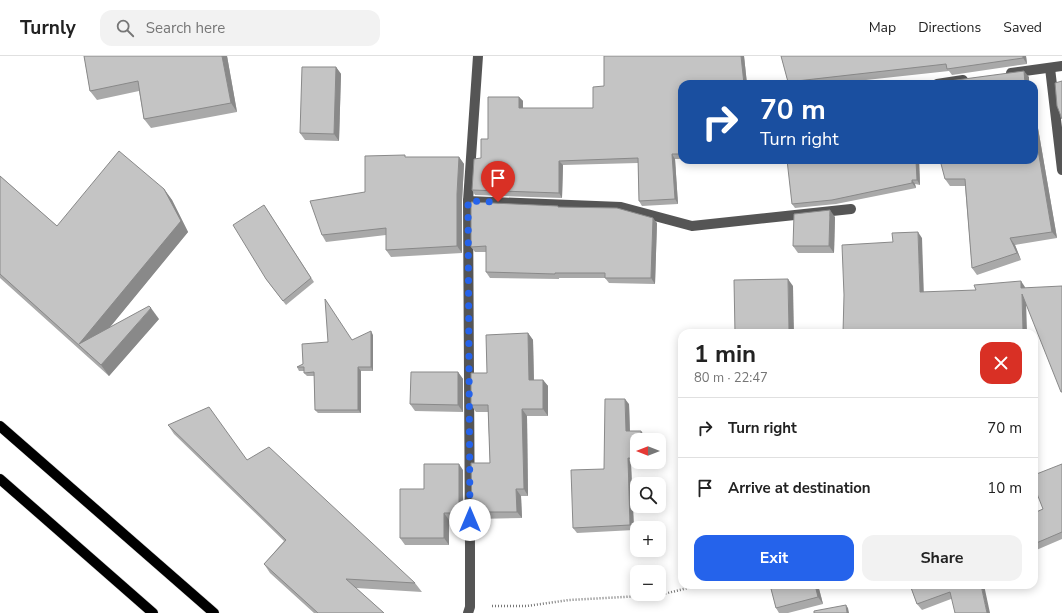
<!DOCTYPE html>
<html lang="en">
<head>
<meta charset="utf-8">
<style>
  :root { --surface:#fff; --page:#f2f2f2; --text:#222; --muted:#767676; --line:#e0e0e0; --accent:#2563eb }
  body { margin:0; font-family:"Nunito Sans",sans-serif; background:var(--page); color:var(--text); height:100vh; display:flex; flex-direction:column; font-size:15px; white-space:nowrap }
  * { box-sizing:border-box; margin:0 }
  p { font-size:13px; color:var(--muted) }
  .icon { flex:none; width:22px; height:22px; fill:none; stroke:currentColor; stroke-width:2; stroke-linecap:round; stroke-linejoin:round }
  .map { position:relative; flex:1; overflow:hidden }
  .side { position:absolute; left:678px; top:273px; width:360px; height:260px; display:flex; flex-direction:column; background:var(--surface); border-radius:12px; box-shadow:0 2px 10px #0003 }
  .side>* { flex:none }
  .banner { position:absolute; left:678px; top:24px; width:360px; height:84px; border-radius:12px; box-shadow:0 2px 10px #0003; background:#1a4fa0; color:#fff; overflow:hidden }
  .needle { width:26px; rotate:270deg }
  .buttons { position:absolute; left:630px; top:377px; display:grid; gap:8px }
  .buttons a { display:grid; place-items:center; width:36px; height:36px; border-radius:8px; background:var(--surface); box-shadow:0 2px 10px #0003; font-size:20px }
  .pin { position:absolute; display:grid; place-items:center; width:34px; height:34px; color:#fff; margin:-41px -17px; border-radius:50% 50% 50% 0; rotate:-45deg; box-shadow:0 0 4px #0007 }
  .pin .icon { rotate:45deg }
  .me { position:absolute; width:44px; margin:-22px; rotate:0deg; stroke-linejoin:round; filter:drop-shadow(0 0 3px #0008) }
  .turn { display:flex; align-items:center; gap:14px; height:84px; padding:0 16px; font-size:18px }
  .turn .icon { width:52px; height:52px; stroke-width:2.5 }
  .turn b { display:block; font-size:28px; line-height:34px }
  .round { display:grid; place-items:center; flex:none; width:42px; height:42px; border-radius:12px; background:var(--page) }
  .headline { display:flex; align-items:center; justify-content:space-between; height:68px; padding:0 16px }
  h1 { font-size:24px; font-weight:700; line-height:30px }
  .button { display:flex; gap:8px; margin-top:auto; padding:8px 16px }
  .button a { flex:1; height:46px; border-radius:12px; background:var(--accent); color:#fff; font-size:16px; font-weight:700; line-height:46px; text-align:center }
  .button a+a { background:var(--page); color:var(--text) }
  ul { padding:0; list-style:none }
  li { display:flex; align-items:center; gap:12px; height:60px; padding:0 16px; border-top:1px solid var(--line) }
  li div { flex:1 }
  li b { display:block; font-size:15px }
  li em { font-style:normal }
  header { display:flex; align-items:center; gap:24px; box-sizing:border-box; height:56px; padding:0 20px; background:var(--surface); border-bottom:1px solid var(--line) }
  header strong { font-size:19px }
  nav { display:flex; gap:22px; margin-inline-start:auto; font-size:14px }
  .search { width:280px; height:36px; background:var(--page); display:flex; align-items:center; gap:10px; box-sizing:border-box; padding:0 14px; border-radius:12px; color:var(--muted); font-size:15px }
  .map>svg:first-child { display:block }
</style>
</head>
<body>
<header>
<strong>Turnly</strong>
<div class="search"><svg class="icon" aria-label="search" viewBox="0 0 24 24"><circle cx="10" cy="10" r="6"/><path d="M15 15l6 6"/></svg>Search here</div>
<nav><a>Map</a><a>Directions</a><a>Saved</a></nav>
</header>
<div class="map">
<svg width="1062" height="557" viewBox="0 0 1062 557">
  <rect width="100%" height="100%" fill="#fff"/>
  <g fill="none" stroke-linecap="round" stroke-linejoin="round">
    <defs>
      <g id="major">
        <polyline points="0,370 214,557"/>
        <polyline points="0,423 153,557"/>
      </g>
    </defs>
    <use href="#major" stroke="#dbdbdb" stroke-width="11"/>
    <polyline stroke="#777" stroke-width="2.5" stroke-dasharray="1 2" stroke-linecap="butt" points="492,550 527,550 569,544 660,539 699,529"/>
    <g stroke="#555" stroke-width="10">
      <polyline points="1050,12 1062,114"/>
      <polyline points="1011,17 1062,10"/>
      <polyline points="937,28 963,24"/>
      <polyline points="468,145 621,151 692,170 851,153"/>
      <polyline points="468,557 470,551 470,493 468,145 478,0"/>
    </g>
    <use href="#major" stroke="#000" stroke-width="10"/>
  </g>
  <g fill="#a9a9a9">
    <polygon points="84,0 227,0 237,56 151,72 144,63 139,35 97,44 90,35"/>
    <polygon points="744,0 747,28 682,28 682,103 675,103 678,148 642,150 639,145 638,107 563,109 562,142 475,139 472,134 481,102 488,83 519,41 523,45 523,52 593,52 604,30"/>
    <polygon points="781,0 1026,0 1027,8 952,19 949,15 829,28 790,28 788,26"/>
    <polygon points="336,11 341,18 339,85 305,84 300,77"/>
    <polygon points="1034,49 1057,182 1015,189 1021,204 977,219 972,212 965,130 950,130 945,123 1034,104"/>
    <polygon points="406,101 459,101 464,108 462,145 462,197 391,201 386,194 386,179 326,186 322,179 365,136"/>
    <polygon points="919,104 920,129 915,128 916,132 836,148 795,152 792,148"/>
    <polygon points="0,120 57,170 164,133 172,144 188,176 109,272 159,263 109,320 0,222"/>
    <polygon points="264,149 314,226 286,249 266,223"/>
    <polygon points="559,151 657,167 655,228 609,227 605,222 559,222 559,223 490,222 486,216 486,196 475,196 471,191"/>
    <polygon points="835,161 834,197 798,197 793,190"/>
    <polygon points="528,277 533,284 534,324 543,324 548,330 548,360 527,360 528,440 521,440 522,462 476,463 472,456 490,407 488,356 476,356 471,349 487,317"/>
    <polygon points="373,279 373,315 361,315 361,357 318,357 315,354 314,320 307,320 304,317 304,315 299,315 297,311 303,308 328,286 352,284"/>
    <polygon points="458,316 463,323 463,356 415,355 410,348"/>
    <polygon points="629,348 630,375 645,380 645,384 637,384 637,406 644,406 644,408 631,408 634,474 577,477 573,472 604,413"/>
    <polygon points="168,369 247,404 415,527 422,536 356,532 384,557 314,557 270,517 264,508 284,485 174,378"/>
    <polygon points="1062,408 1062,483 1034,495 1034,457 1043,453"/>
    <polygon points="463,414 463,463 449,464 449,489 405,489 400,482 424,433"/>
    <polygon points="770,529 818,529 823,548 788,557 779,557 776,552"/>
    <polygon points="910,529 984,529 951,543 922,554 917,548"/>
  </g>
  <g fill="#898989">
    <polygon points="222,0 227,0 237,56 231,47"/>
    <polygon points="741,0 744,0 747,28 744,28"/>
    <polygon points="1023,0 1026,0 1027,8 1023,2"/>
    <polygon points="336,11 341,18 339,85 334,78"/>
    <polygon points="1024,15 1029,21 1029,28 1025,28"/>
    <polygon points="519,41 523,45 523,57 519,52"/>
    <polygon points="1034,49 1057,182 1052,176 1034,70"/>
    <polygon points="672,98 675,103 678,148 675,143"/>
    <polygon points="459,101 464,108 462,145 462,197 457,190 457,138"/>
    <polygon points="916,104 919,104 920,129 917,124"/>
    <polygon points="559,105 563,109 562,142 559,137"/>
    <polygon points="912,124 915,128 916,132 912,127"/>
    <polygon points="164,133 172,144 188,176 88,298 79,288"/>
    <polygon points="830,154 835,161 834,197 829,190"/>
    <polygon points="653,162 657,167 655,228 651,222"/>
    <polygon points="918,176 922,182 924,242 920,236"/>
    <polygon points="1010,182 1015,189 1021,204 1017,197"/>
    <polygon points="788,223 793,230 794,277 789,277"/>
    <polygon points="1021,225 1025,231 1026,238 1021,232"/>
    <polygon points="1022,238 1026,244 1027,277 1023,277"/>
    <polygon points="151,252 159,263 109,320 101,309"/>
    <polygon points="371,275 373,279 373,315 371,311"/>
    <polygon points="528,277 533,284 534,330 529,324"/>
    <polygon points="358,311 361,315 361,357 358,354"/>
    <polygon points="458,316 463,323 463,356 458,349"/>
    <polygon points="543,324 548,330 548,360 543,353"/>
    <polygon points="625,343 629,348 630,380 626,375"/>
    <polygon points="522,353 527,360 528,440 524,433"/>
    <polygon points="641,375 645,380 645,384 641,384"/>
    <polygon points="628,402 631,408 634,474 630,469"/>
    <polygon points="459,408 463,414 463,463 459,457"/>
    <polygon points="516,433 521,440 522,462 517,456"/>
    <polygon points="444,457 449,464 449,489 444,482"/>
    <polygon points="815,529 818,529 823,548 818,541"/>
    <polygon points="981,529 984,529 990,557 987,557"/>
    <polygon points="846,549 848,552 849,557 847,557"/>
  </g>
  <g fill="#c4c4c4" stroke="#898989">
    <polygon points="84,0 222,0 231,47 144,63 138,25 90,35"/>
    <polygon points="604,0 741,0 744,28 682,28 682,98 672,98 675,143 639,145 638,102 559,105 559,137 472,134 474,103 481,102 481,83 488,83 488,41 519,41 519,52 593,52 593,31 604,30"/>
    <polygon points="781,0 1023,0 1023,2 947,13 946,8 788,26"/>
    <polygon points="302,11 336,11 334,78 300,77"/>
    <polygon points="1024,15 1025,28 950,28 949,25"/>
    <polygon points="1062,25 1062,63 1057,50 1055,27"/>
    <polygon points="1034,70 1052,176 1010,182 1017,197 972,212 965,123 945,123 940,104 1034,104"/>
    <polygon points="119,95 164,133 181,165 79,288 149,250 151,252 101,309 0,218 0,120 57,170"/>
    <polygon points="405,99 405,101 459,101 457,138 457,190 386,194 386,172 322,179 310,145 365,136 365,100"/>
    <polygon points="787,104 916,104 917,124 912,124 912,127 832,144 792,148"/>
    <polygon points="471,146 558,150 558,151 617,152 653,162 651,222 605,222 605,217 555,217 555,218 486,216 486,190 471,191"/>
    <polygon points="264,149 311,222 283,245 266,223 233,169"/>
    <polygon points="830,154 829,190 793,190 794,158"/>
    <polygon points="918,176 920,236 976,234 974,229 1021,225 1021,232 1062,230 1062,336 1061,336 1022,238 1023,277 843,277 844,239 842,189 893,186 892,177"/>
    <polygon points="788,223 789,277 735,277 734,224"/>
    <polygon points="325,243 352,284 371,275 371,311 358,311 358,354 315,354 314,316 304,317 304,311 297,311 303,308 302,288 328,286"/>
    <polygon points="528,277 529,324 543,324 543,353 522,353 524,433 516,433 517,456 472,456 471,407 490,407 488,349 471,349 471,317 487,317 486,279"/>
    <polygon points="411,316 458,316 458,349 410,348"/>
    <polygon points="605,343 625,343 626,375 641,375 641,384 637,384 637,403 628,402 630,469 573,472 571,414 604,413"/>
    <polygon points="209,351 247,404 269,391 415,527 346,523 384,557 318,557 264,508 286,484 168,369"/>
    <polygon points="424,408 459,408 459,457 444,457 444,482 400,482 400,433 424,433"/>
    <polygon points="1062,408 1062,476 1034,488 1034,457 1043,453 1034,430 1034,419"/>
    <polygon points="770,529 815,529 818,541 776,552"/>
    <polygon points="910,529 981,529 987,557 955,557 950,536 917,548"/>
    <polygon points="846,549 847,557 814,557 814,555"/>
  </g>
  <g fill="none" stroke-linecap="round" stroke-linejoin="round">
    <polyline stroke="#2563eb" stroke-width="7" stroke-dasharray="0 12.6" points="470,464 468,145 498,146"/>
  </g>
</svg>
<div class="buttons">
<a><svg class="needle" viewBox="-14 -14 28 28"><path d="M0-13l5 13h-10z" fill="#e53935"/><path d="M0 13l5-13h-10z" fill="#767676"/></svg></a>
<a><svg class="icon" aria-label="search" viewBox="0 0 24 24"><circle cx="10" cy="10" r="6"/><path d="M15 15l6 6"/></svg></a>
<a>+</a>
<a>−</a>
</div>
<div class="pin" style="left:498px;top:146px;background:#d93025"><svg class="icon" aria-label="arrive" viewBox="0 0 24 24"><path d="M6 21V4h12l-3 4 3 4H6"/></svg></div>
<svg class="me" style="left:470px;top:464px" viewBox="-20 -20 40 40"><circle r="19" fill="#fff"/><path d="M0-13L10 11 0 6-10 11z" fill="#2563eb"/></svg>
<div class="banner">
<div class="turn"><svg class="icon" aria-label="right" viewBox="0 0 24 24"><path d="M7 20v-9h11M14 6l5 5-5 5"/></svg><div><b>70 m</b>Turn right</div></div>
</div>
<section class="side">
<div class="headline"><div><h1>1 min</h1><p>80 m · 22:47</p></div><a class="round" style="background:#d93025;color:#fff"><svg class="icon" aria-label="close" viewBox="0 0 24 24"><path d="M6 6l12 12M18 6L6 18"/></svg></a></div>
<ul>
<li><svg class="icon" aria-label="right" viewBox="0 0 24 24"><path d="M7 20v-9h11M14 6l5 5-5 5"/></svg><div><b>Turn right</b></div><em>70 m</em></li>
<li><svg class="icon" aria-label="arrive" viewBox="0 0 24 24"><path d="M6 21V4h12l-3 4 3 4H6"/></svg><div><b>Arrive at destination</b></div><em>10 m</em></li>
</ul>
<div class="button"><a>Exit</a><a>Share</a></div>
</section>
</div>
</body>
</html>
